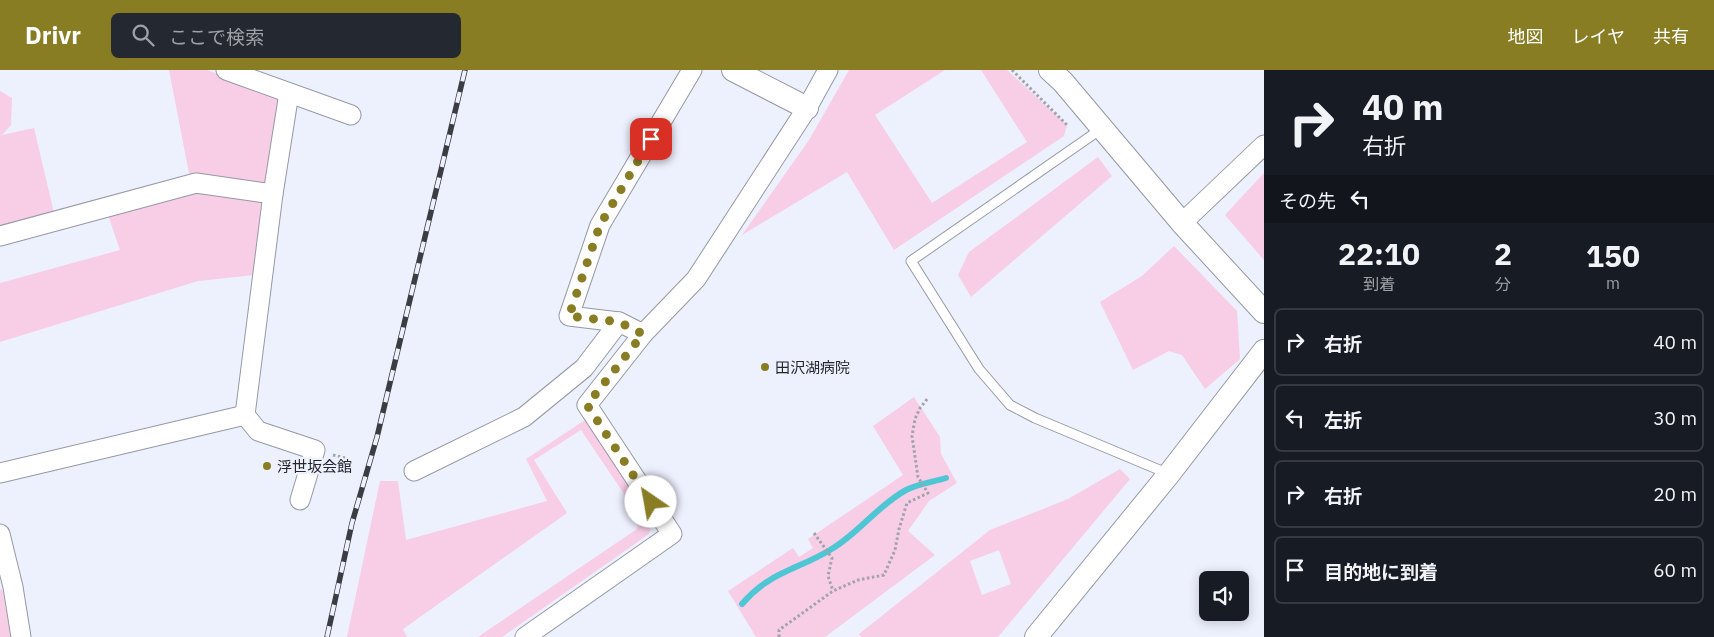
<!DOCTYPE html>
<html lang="ja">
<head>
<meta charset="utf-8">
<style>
  :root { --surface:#171b24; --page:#242831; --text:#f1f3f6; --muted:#9ea1a6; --line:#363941; --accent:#887d23 }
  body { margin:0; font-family:"IBM Plex Sans","Noto Sans JP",sans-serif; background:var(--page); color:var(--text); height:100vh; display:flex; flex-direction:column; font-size:19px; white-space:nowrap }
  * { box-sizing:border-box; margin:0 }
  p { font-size:16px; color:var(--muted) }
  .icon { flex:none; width:28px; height:28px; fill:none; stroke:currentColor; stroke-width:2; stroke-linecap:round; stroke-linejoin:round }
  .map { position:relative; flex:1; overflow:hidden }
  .details { display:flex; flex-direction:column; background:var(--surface); width:450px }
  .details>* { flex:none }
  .hud { background:#171b24; color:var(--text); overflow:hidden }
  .tools { position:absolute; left:1199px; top:501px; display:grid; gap:10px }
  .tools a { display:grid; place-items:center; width:50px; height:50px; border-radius:8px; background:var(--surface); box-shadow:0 2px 12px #0003; font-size:25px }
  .pin { position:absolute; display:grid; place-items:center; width:42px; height:42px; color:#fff; margin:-21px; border-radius:10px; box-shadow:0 2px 8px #0006 }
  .me { position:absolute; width:55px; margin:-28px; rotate:327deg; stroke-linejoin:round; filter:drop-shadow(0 0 4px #0008) }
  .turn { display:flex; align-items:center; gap:18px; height:105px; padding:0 15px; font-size:22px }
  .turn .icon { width:65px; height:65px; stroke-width:2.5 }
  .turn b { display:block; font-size:35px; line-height:42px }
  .then { display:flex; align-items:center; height:48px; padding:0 15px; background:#0003; gap:10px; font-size:19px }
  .eta { display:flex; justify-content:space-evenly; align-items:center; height:85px; text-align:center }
  .eta b { font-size:30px; font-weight:700; line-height:35px }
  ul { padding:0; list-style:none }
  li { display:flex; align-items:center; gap:15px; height:68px; margin:0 10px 8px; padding:0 5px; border:2px solid var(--line); border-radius:8px }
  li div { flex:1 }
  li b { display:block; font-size:19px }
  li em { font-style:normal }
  header { display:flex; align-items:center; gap:30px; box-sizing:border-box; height:70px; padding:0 25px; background:var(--accent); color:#fff }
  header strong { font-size:24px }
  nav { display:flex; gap:28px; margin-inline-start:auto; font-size:18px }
  .search { width:350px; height:45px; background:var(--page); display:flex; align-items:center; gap:12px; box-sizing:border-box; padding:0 18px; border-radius:8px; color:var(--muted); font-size:19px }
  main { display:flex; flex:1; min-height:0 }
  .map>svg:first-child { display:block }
</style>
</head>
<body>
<header>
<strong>Drivr</strong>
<div class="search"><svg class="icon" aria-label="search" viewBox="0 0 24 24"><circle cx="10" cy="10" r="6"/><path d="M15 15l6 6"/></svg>ここで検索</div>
<nav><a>地図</a><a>レイヤ</a><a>共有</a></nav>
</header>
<main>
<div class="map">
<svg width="1264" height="567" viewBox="0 0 1264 567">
  <rect width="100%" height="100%" fill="#edf0fd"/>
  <g fill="#f8cde6" fill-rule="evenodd">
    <polygon points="169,0 207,0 283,27 267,116 190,108"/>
    <polygon points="849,0 945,0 875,45 932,133 1027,72 981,0 1007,0 1067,55 1064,66 894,180 847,102 742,165 809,70"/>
    <polygon points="0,21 12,28 11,55 2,65 34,58 54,143 0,156"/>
    <polygon points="1098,87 1112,106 971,227 958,205 969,182"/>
    <polygon points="1264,103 1264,190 1225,145"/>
    <polygon points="197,119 265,130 254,205 198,211 0,272 0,213 120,180 108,145"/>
    <polygon points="1174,176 1237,241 1240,289 1205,319 1182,285 1169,281 1133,300 1100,232 1142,206"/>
    <polygon points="914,327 940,367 941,384 957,413 929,431 908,461 935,485 825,567 756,567 728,521 793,478 799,487 813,478 808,469 903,405 873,356"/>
    <polygon points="585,350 653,449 649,464 502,567 478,567 637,459 639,446 581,360 534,390 567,443 403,559 407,567 347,567 380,411 398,411 406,470 547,431 526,389"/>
    <path d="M 1120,399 L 1130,409 L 998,567 L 861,567 L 859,564 L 990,460 L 1068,429 ZM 999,480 L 1011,514 L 982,525 L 970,491 Z"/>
    <polygon points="2,519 11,567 0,567 0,520"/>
  </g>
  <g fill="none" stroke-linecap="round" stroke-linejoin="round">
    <path stroke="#4ec6d3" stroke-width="6" d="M 742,534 C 769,502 797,500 830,480 C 858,464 877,436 906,420 C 918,414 933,412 946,408"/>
    <defs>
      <polyline id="service" points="1101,59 911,191 979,299 1010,335 1035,348 1169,404"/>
      <g id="minor">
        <polyline points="226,0 351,45"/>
        <polyline points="289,23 273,124 245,345 258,361 315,380 300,430"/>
        <polyline points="1182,153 1264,75"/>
        <polyline points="0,166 196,113 273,124"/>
        <polyline points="643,264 619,252 569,246 600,155 692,0"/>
        <polyline points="414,401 524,347 584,298 619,252"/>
        <polyline points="0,403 245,345"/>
        <polyline points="0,464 13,517 21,567"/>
        <polyline points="525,567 672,464 587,335 643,264 696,209 807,38 828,0"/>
      </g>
      <g id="tertiary">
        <polyline points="733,0 807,38"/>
        <polyline points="1050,0 1063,12 1182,153 1264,242"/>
        <polyline points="1036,567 1169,404 1264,281"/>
      </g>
    </defs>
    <use href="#service" stroke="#9598a6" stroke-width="11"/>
    <use href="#minor" stroke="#9598a6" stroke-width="21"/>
    <use href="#tertiary" stroke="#9598a6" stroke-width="24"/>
    <g stroke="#a0a2ac" stroke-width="3" stroke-dasharray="2.5 2.5" stroke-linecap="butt">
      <polyline points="1012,0 1067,55"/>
      <polyline points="333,385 345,388"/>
      <polyline points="814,463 832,488 828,506 833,521"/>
      <polyline points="779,567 779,560 833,521 858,510 884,505 895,480 899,459 907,433 928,423 918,407 912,366 915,349 920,338 928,328"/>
    </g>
    <use href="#service" stroke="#fff" stroke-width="9"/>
    <use href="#minor" stroke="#fff" stroke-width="19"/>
    <use href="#tertiary" stroke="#fff" stroke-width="22"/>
    <defs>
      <polyline id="rail" points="327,567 352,453 377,367 465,0"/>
    </defs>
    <use href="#rail" stroke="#3b3d43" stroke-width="5.5"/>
    <use href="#rail" stroke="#edf0fd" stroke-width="4" stroke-dasharray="11" stroke-linecap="butt"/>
  </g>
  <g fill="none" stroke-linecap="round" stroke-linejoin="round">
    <polyline stroke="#887d23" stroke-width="9" stroke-dasharray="0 16.2" points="651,432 587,335 643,264 619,252 569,246 600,155 651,69"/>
  </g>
  <g fill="#887d23" stroke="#edf0fd" stroke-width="2">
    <circle cx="765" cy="297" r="5"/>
    <circle cx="267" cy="396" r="5"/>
  </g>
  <g text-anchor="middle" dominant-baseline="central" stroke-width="4.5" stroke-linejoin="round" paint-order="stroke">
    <g font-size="15" fill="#25272c" stroke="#edf0fd" text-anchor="start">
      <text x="775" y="297">田沢湖病院</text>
      <text x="277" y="396">浮世坂会館</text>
    </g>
  </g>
</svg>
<div class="tools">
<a><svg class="icon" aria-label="sound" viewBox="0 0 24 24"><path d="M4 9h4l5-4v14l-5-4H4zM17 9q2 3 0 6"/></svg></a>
</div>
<div class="pin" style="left:651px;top:69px;background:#d93025"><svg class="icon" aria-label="arrive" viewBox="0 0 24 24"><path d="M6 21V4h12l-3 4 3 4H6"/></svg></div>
<svg class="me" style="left:651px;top:432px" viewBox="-20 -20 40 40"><circle r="19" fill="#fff"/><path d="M0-13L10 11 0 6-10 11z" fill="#887d23"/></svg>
</div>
<section class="details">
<div class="hud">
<div class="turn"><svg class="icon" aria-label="right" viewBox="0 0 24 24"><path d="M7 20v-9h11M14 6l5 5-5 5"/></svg><div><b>40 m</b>右折</div></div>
<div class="then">その先<svg class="icon" aria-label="left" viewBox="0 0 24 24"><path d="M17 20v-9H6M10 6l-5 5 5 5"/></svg></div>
</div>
<div class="eta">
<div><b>22:10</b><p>到着</p></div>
<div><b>2</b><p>分</p></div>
<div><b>150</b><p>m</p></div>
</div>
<ul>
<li><svg class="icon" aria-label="right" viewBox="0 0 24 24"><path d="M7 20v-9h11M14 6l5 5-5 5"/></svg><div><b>右折</b></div><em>40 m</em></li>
<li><svg class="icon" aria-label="left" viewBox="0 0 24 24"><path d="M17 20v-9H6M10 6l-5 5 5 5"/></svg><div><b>左折</b></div><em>30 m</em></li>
<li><svg class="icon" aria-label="right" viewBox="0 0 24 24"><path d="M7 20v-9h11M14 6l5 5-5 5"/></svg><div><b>右折</b></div><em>20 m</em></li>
<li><svg class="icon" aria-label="arrive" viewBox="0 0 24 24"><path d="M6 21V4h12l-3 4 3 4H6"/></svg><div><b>目的地に到着</b></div><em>60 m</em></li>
</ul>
</section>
</main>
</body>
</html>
